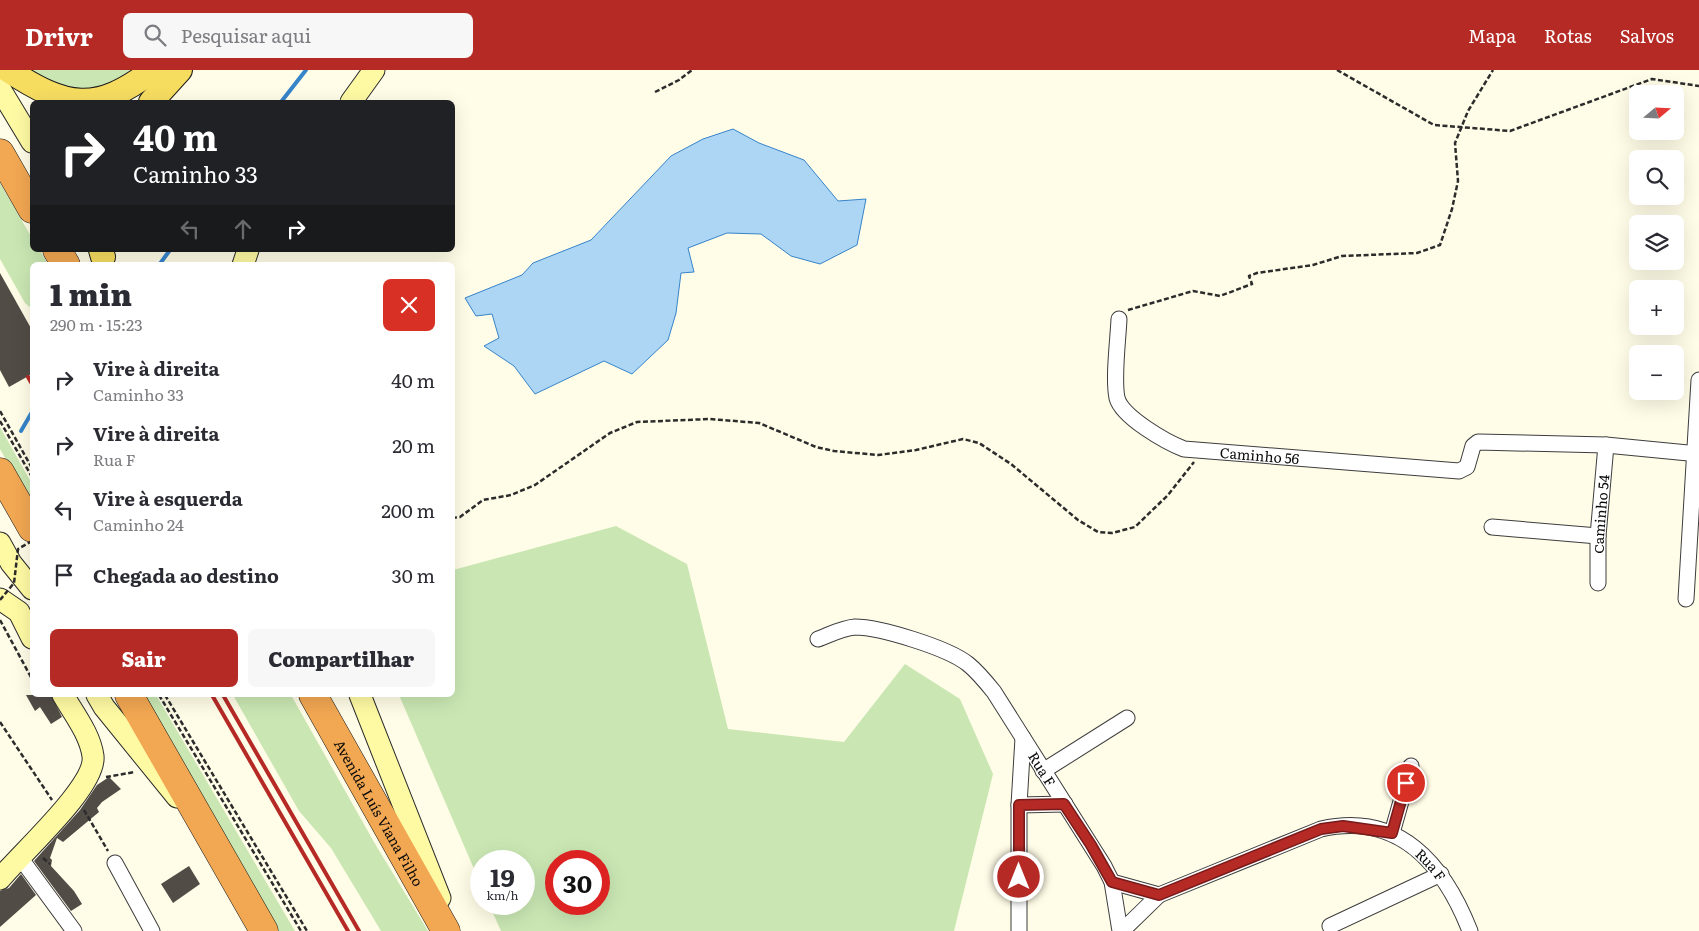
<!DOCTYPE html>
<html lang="pt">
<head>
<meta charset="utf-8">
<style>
  :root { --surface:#fff; --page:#f7f7f7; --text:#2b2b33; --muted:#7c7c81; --accent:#b62a26 }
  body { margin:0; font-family:Literata,serif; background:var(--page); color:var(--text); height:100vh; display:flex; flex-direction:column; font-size:19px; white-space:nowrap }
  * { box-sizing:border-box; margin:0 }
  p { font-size:16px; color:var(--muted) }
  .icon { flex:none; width:28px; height:28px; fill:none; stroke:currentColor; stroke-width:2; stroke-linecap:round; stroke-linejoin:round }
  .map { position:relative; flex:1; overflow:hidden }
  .panel { position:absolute; left:30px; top:192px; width:425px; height:435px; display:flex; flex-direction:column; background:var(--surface); border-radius:8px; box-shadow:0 5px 20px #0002 }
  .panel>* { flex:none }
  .guide { position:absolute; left:30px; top:30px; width:425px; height:152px; border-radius:8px; box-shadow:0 5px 20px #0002; background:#202124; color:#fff; overflow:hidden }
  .needle { width:32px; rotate:71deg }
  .controls { position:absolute; left:1629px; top:15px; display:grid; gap:10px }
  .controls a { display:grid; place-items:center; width:55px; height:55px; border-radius:8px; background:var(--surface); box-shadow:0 5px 20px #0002; font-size:25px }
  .speed { position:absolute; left:470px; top:780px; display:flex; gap:10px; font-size:25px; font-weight:700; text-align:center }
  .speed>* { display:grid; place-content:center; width:65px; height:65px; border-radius:50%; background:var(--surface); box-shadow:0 5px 20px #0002; line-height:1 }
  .speed small { font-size:12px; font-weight:400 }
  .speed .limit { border:8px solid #d22; background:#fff; color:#111 }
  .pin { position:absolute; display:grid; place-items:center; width:42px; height:42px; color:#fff; margin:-21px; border:2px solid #fff; border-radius:50%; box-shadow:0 1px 5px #0007 }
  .me { position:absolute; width:55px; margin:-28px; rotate:0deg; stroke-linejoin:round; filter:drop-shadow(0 0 4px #0008) }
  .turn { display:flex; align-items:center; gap:18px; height:105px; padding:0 20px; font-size:22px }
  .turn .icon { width:65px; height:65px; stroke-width:2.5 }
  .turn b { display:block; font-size:35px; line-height:42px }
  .lanes { display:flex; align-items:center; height:48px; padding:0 20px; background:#0003; justify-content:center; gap:25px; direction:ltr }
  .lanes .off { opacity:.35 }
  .round { display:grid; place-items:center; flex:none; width:52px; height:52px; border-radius:8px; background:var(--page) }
  .head { display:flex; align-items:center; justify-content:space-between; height:85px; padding:0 20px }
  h1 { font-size:30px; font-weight:800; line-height:38px }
  .button { display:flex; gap:10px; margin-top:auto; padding:10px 20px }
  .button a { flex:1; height:58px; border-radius:8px; background:var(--accent); color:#fff; font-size:20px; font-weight:800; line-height:58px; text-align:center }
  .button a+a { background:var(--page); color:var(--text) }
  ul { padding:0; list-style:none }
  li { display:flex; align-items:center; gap:15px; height:65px; padding:0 20px }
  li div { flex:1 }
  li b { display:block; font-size:19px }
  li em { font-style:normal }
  header { display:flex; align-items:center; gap:30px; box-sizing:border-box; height:70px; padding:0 25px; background:var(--accent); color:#fff }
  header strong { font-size:24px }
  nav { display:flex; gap:28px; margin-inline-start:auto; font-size:18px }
  .search { width:350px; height:45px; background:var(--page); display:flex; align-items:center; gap:12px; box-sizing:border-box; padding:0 18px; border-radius:8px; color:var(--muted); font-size:19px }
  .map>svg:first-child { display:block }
</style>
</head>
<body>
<header>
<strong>Drivr</strong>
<div class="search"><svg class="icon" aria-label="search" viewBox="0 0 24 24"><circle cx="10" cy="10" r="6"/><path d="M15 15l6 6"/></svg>Pesquisar aqui</div>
<nav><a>Mapa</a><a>Rotas</a><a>Salvos</a></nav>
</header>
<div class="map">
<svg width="1699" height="861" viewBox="0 0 1699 861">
  <rect width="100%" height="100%" fill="#fffce7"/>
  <g fill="#cae7b3" fill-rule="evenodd">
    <polygon points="26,0 131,0 99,21 73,23"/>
    <polygon points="0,113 32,168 32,180 40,180 48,195 32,195 32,239 25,233 0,189"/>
    <polygon points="0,357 32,414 32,436 0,379"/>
    <path d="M 616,456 L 687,494 L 728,659 L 844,672 L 905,594 L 960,629 L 993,704 L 954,861 L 501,861 L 489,834 L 524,834 L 524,791 L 481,791 L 481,815 L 399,625 L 452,625 L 453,500 ZM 556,791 L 599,791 L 599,834 L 556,834 Z"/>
    <polygon points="142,625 156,625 295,861 277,861"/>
    <polygon points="233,625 291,625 374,772 428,861 381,861 331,778 299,741"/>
  </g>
  <polygon fill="#add5f4" stroke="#3684ca" points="733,59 759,73 804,90 838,131 866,129 857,175 820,194 791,186 761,164 727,163 688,178 694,202 681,203 676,243 668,270 632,304 604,291 535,324 514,296 484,276 499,268 492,244 476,246 465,228 522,205 533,193 591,170 671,86 703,69"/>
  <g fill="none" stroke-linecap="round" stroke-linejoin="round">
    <g stroke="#3684ca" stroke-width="4">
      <polyline points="281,32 306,0"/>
      <polyline points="159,195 170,180"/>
      <polyline points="21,361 32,342"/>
    </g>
  </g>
  <g fill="#524c47">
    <polygon points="0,203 32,260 32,304 9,317 0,300"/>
    <polygon points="26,625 51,625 62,647 51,654 40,637 35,641"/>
    <polygon points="109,707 121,719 102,732 97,738 99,742 63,772 57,768 50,788 52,790 51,796 74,821 82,834 71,841 34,791 80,740 97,715"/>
    <polygon points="189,796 200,814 173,833 161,814"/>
    <polygon points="21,804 36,825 0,857 0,821 9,818"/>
  </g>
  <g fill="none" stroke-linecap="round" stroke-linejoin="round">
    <defs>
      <g id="street">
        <path id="s1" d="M 1119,249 C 1118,271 1113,308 1117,328 C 1122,347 1166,372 1184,379 L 1459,401 L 1467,397 L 1473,376 L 1478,372 L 1606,375 L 1699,384"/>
        <polyline points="1492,457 1598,466"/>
        <path id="s2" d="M 1598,513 L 1598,466 L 1606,375"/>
        <polyline points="1686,529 1699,310"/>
        <path id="s3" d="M 818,569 C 829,565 842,558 855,557 C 880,557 948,578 968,594 C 978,602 986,612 994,622 L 1104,796 L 1112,812 L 1120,861"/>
        <polyline points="1043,701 1127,648"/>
        <polyline points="1019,735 1065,734"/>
        <polyline points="1392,763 1411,696"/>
        <polyline points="19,786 74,861"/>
        <polyline points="115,793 152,861"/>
        <path id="s4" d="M 1112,812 L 1159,825 L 1321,759 C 1400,741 1444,795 1470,861"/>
        <polyline points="1330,856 1441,804"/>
        <polyline points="1019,861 1019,735 1023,668"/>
        <polyline points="1122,861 1159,825"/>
      </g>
      <g id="secondary">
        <polyline points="0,19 32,72"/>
        <polyline points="351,32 374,0"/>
        <polyline points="243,195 248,180"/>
        <polyline points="0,473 11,493 32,519"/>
        <polyline points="0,529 19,542 32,568"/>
        <polyline points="97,625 104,637 177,727"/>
        <polyline points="360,625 440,828"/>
        <path d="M 0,809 C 20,784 97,716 93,686 C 90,664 74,644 63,625"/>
      </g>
      <g id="primary">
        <path d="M 8,0 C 66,38 96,44 153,0"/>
        <polyline points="151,32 180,0"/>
        <polyline points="101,180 103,187"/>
      </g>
      <g id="highway">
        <polyline points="0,83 32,139"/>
        <polyline points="57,180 66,195"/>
        <polyline points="0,402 32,458"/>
        <polyline points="129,625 264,861"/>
        <path id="s5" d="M 313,625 L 446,861"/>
      </g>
    </defs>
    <use href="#street" stroke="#3d3d3d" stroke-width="17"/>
    <use href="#secondary" stroke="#2c2c2c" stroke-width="23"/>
    <use href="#primary" stroke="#1b1b1b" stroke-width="26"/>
    <use href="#highway" stroke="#1b1b1b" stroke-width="29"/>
    <g stroke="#2c2c2c" stroke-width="2.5" stroke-dasharray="5 2.5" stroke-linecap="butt">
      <polyline points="1337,0 1434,55 1510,61 1652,9 1699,16"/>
      <polyline points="655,22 679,10 692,0"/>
      <polyline points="1128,240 1193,221 1220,226 1252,214 1249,206 1257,203 1313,195 1342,186 1417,183 1440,175 1452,139 1458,111 1455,73 1468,41 1493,0"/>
      <polyline points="32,305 32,306"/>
      <polyline points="0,341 32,398"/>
      <polyline points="0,351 32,407"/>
      <polyline points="452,448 460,447 483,430 511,425 535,415 610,363 637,352 710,349 759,353 816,377 834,381 878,385 916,380 963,369 979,373 1011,394 1078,450 1098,462 1112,463 1135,457 1168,425 1194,392"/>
      <polyline points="0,550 32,609"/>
      <polyline points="159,625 301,861"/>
      <polyline points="165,625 307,861"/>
      <polyline points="0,652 52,730"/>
      <polyline points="106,707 135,702"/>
      <polyline points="84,740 108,781"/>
      <polyline points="43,788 50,794"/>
    </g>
    <use href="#street" stroke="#fff" stroke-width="15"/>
    <use href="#secondary" stroke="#fefaa3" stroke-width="21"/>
    <use href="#primary" stroke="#f6dd60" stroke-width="24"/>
    <use href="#highway" stroke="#f2a752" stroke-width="28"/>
    <g stroke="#b62a26" stroke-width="4">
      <polyline points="28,307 32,314"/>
      <polyline points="212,625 348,861"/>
      <polyline points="223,625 359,861"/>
    </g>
    <polyline stroke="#2c2c2c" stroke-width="2.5" stroke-dasharray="5 2.5" stroke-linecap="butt" points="0,530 14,513 18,479 32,471"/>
  </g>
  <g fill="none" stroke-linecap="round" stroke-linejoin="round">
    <defs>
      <polyline id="route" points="1019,807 1019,735 1064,734 1091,775 1112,812 1159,825 1321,759 1343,756 1392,763 1406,713"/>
    </defs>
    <use href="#route" stroke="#761b19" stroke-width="12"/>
    <use href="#route" stroke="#b62a26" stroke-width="9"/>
  </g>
  <g text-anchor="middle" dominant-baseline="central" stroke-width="5" stroke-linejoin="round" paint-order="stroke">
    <g font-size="14" fill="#0a0a0a" stroke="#fff">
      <text stroke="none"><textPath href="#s1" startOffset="241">Caminho 56</textPath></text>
      <text stroke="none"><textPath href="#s2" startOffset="69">Caminho 54</textPath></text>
      <text stroke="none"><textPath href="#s3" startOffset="288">Rua F</textPath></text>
      <text stroke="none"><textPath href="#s5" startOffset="135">Avenida Luís Viana Filho</textPath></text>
      <text stroke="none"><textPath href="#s4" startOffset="346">Rua F</textPath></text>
    </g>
  </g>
</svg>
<div class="controls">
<a><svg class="needle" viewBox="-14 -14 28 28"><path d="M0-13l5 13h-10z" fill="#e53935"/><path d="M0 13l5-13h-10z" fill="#7c7c81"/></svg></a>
<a><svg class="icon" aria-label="search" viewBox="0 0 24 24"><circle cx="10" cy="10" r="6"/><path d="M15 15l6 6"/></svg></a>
<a><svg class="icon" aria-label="layers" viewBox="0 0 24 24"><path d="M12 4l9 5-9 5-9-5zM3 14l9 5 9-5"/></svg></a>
<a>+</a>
<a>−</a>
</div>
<div class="speed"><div>19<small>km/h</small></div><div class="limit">30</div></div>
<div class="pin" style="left:1406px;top:713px;background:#d93025"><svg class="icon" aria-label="arrive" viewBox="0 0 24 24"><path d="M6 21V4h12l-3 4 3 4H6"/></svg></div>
<svg class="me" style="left:1019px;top:807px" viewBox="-20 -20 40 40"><circle r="17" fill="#b62a26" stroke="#fff" stroke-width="3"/><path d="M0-11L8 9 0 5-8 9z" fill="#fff"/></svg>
<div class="guide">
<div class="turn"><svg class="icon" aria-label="right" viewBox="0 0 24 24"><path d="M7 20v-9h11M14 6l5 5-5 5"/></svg><div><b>40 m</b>Caminho 33</div></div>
<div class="lanes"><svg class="icon off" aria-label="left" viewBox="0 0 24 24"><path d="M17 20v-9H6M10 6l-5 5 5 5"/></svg><svg class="icon off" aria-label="ahead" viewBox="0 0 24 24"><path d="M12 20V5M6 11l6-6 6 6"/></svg><svg class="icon" aria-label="right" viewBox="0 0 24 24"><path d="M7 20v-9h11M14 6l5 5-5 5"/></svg></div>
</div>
<section class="panel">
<div class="head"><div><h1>1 min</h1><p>290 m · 15:23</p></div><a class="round" style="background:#d93025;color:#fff"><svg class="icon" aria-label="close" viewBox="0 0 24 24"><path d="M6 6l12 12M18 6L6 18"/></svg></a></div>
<ul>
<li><svg class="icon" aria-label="right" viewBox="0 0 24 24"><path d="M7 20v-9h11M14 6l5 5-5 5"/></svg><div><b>Vire à direita</b><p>Caminho 33</p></div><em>40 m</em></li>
<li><svg class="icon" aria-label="right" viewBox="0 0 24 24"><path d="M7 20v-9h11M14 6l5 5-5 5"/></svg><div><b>Vire à direita</b><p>Rua F</p></div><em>20 m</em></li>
<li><svg class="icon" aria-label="left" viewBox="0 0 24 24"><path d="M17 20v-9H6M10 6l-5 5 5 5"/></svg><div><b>Vire à esquerda</b><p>Caminho 24</p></div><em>200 m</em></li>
<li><svg class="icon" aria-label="arrive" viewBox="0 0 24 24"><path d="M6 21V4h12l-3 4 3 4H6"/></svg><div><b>Chegada ao destino</b></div><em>30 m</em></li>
</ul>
<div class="button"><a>Sair</a><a>Compartilhar</a></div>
</section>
</div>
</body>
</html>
